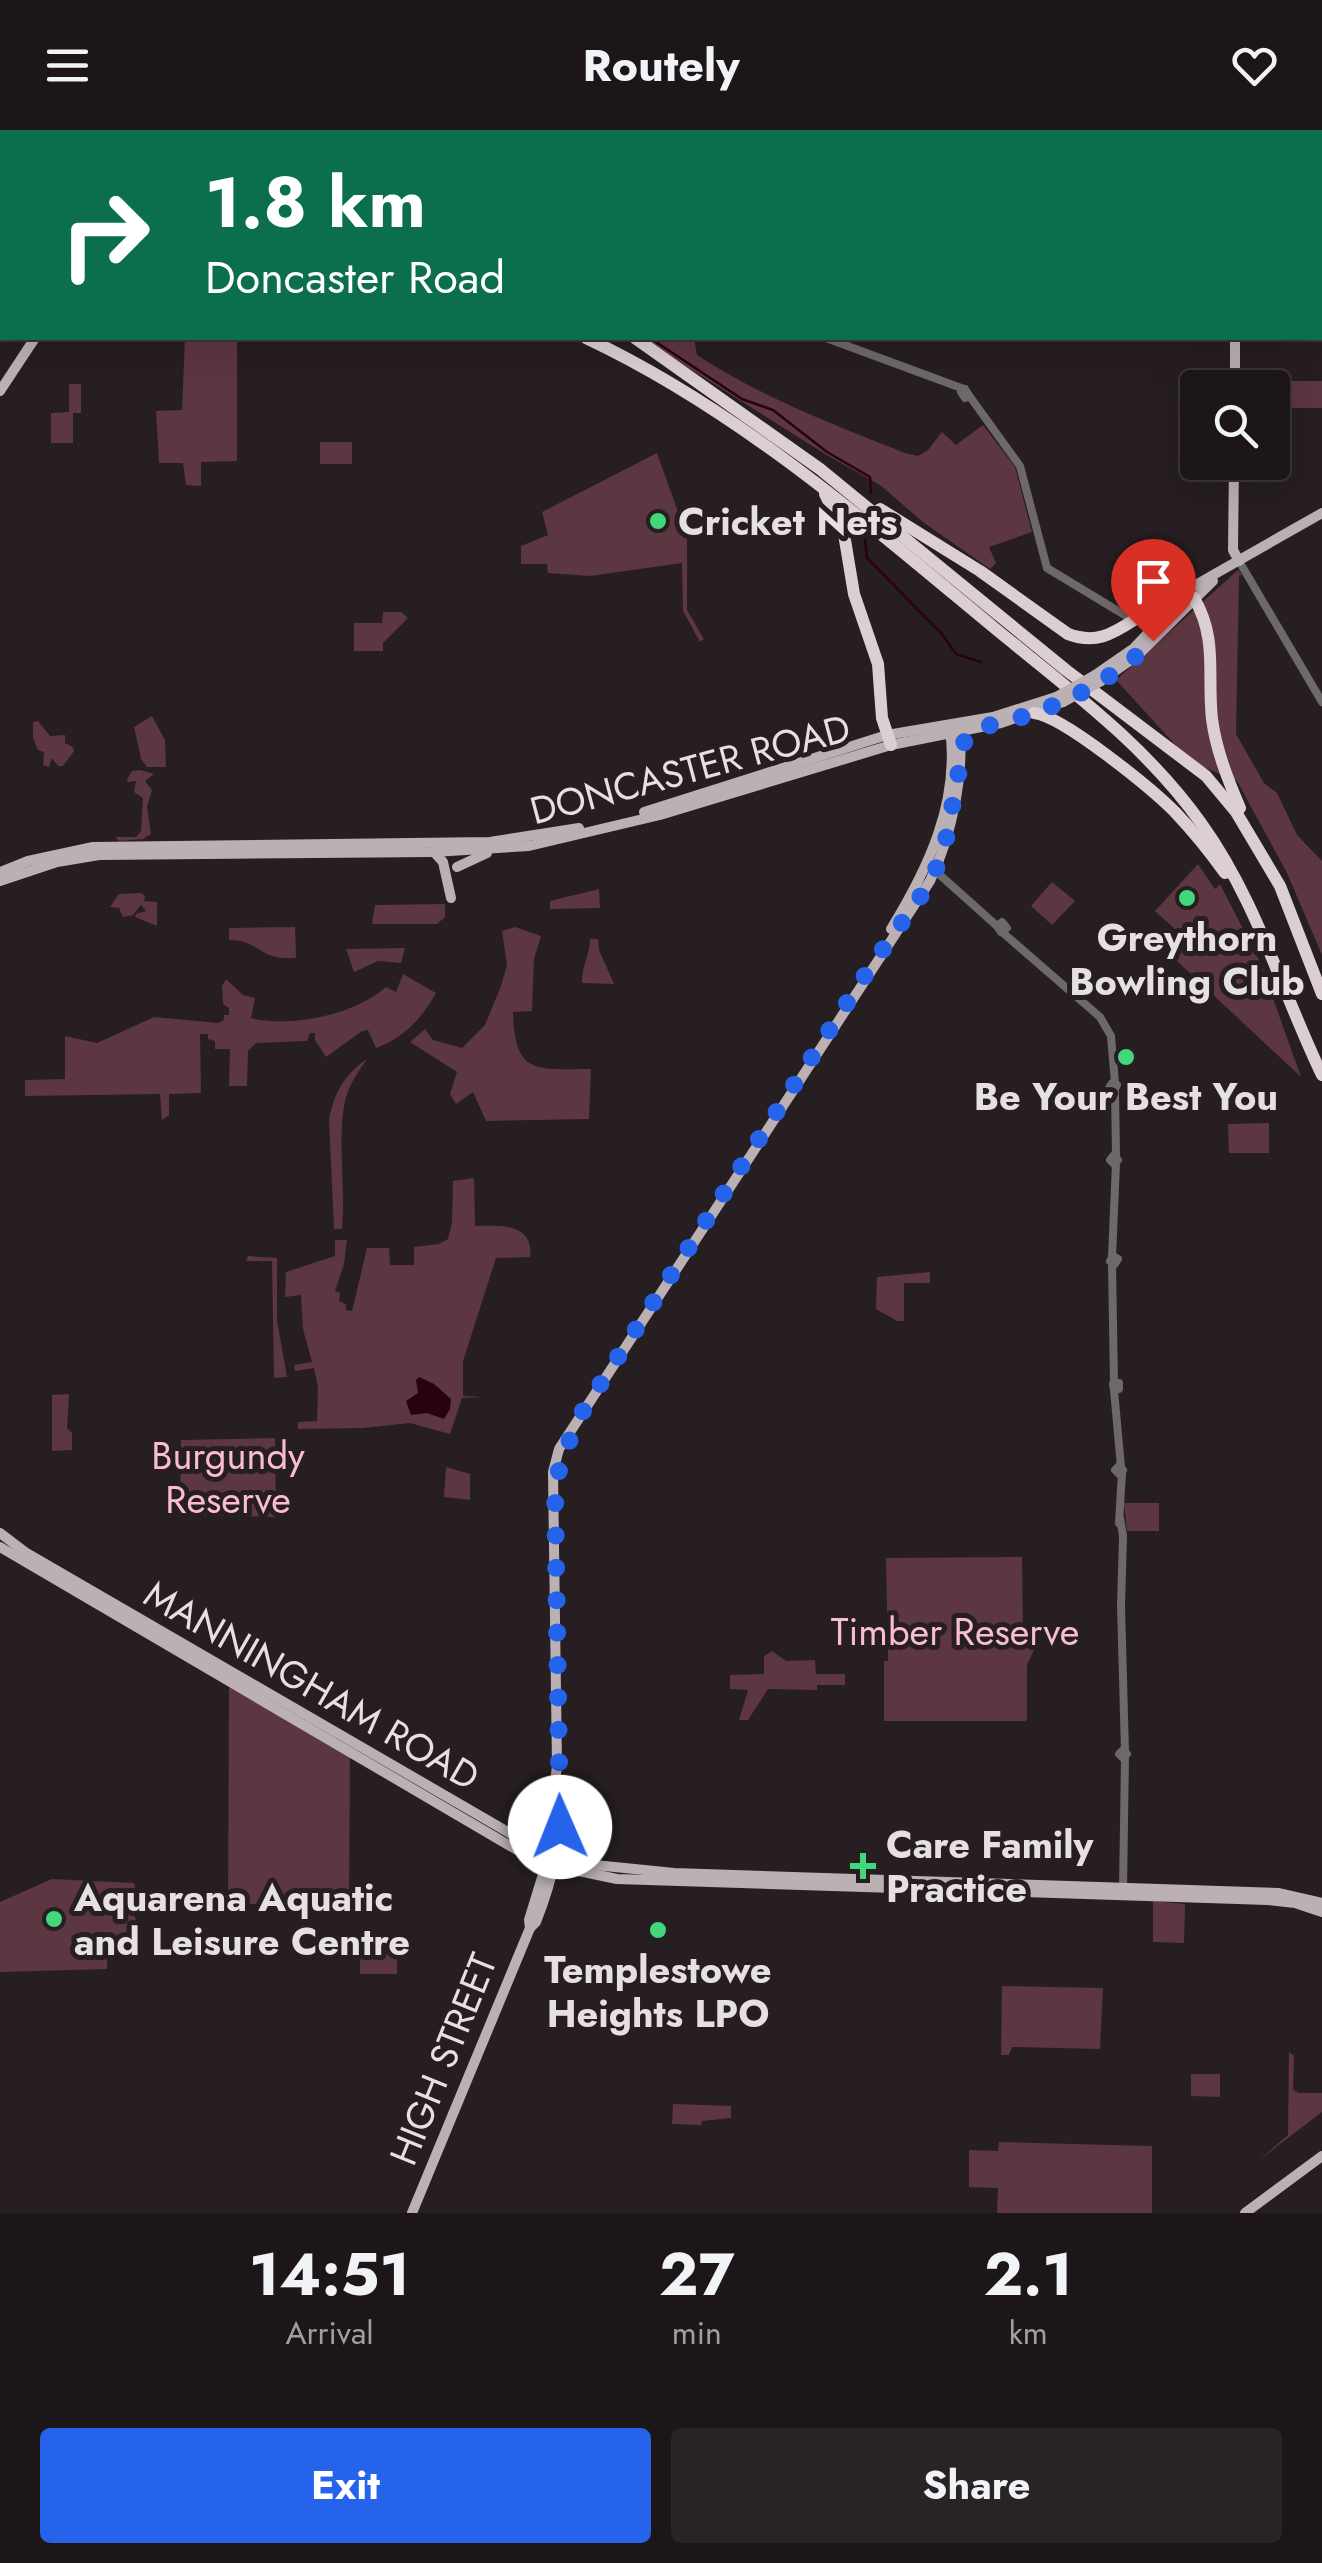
<!DOCTYPE html>
<html lang="en">
<head>
<meta charset="utf-8">
<style>
  :root { --surface:#1c1618; --page:#292325; --text:#f1f3f6; --muted:#a09fa2; --line:#3a3537; --accent:#2563eb }
  body { margin:0; font-family:Jost,sans-serif; background:var(--page); color:var(--text); height:100vh; display:flex; flex-direction:column; font-size:38px; white-space:nowrap }
  * { box-sizing:border-box; margin:0 }
  p { font-size:32px; color:var(--muted) }
  .icon { flex:none; width:55px; height:55px; fill:none; stroke:currentColor; stroke-width:2; stroke-linecap:round; stroke-linejoin:round }
  .map { position:relative; height:2083px; overflow:hidden }
  .panel { display:flex; flex-direction:column; background:var(--surface); flex:1 }
  .panel>* { flex:none }
  .guide { position:absolute; left:0px; top:0px; width:1322px; height:210px; box-shadow:0 10px 40px #0002,0 0 0 2px var(--line); background:#0b6e4f; color:#fff; overflow:hidden }
  .controls { position:absolute; left:1180px; top:240px; display:grid; gap:20px }
  .controls a { display:grid; place-items:center; width:110px; height:110px; border-radius:10px; background:var(--surface); box-shadow:0 10px 40px #0002,0 0 0 2px var(--line); font-size:50px }
  .pin { position:absolute; display:grid; place-items:center; width:85px; height:85px; color:#fff; margin:-102px -42px; border-radius:50% 50% 50% 0; rotate:-45deg; box-shadow:0 0 10px #0007 }
  .pin .icon { rotate:45deg }
  .me { position:absolute; width:110px; margin:-55px; rotate:359deg; stroke-linejoin:round; filter:drop-shadow(0 0 8px #0008) }
  .turn { display:flex; align-items:center; gap:35px; height:210px; padding:0 40px; font-size:45px }
  .turn .icon { width:130px; height:130px; stroke-width:2.5 }
  .turn b { display:block; font-size:70px; line-height:85px }
  .eta { display:flex; justify-content:space-evenly; align-items:center; height:170px; text-align:center }
  .eta b { font-size:60px; font-weight:700; line-height:70px }
  .primary-button { display:flex; gap:20px; margin-top:auto; padding:20px 40px }
  .primary-button a { flex:1; height:115px; border-radius:10px; background:var(--accent); color:#fff; font-size:40px; font-weight:700; line-height:115px; text-align:center }
  .primary-button a+a { background:var(--page); color:var(--text) }
  header { display:flex; justify-content:space-between; align-items:center; height:130px; padding:0 40px; background:var(--surface); font-size:45px; font-weight:700 }
  .map>svg:first-child { display:block }
</style>
</head>
<body>
<header><svg class="icon" aria-label="menu" viewBox="0 0 24 24"><path d="M4 6h16M4 12h16M4 18h16"/></svg>Routely<svg class="icon" aria-label="heart" viewBox="0 0 24 24"><path d="M12 20l-8-8c-3-5 5-10 8-4 3-6 11-1 8 4z"/></svg></header>
<div class="map">
<svg width="1322" height="2083" viewBox="0 0 1322 2083">
  <rect width="100%" height="100%" fill="#261e20"/>
  <g fill="#5c3641">
    <polygon points="185,208 237,208 237,331 201,332 201,356 186,355 183,333 159,333 156,281 182,280"/>
    <path d="M 641,208 L 694,208 L 697,225 C 761,267 834,295 905,323 L 918,326 L 928,320 L 942,302 L 956,315 L 983,295 L 1015,337 L 1032,402 L 989,417 L 996,433 L 990,439 L 923,392 L 880,355 L 825,324 Z"/>
    <rect x="1287" y="251" width="35" height="27"/>
    <polygon points="69,254 81,254 81,283 73,283 73,313 51,313 51,283 69,282"/>
    <rect x="320" y="312" width="32" height="22"/>
    <polygon points="657,323 687,407 687,480 704,509 700,512 683,481 682,433 590,446 548,443 547,434 521,434 521,416 548,405 542,382"/>
    <polygon points="1238,440 1242,445 1239,446 1236,604 1264,653 1277,663 1297,705 1322,731 1322,825 1287,743 1237,651 1191,632 1116,550"/>
    <polygon points="383,482 401,482 408,488 383,513 383,521 354,521 354,493 382,493"/>
    <polygon points="152,586 165,610 166,637 147,637 141,629 134,597"/>
    <polygon points="38,591 50,606 65,605 65,613 73,617 74,621 63,636 58,636 52,628 49,637 43,635 44,622 38,620 33,608 33,592"/>
    <polygon points="140,640 154,644 145,651 152,660 147,677 151,704 143,709 119,711 115,707 136,707 141,701 143,668 134,662 136,651 128,652 127,649 132,641"/>
    <polygon points="1198,734 1215,759 1220,754 1260,832 1301,947 1162,817 1177,801 1155,781"/>
    <polygon points="1052,752 1075,771 1052,795 1031,776"/>
    <polygon points="599,759 600,778 550,779 550,771"/>
    <polygon points="141,763 145,766 144,771 157,772 157,796 135,787 136,784 146,781 141,775 133,785 123,787 119,778 110,777 119,764"/>
    <polygon points="445,774 445,787 437,794 372,794 375,775"/>
    <path d="M 295,797 L 296,828 C 259,831 260,810 229,810 L 229,798 Z"/>
    <path d="M 515,797 L 541,806 L 534,829 L 532,881 L 513,882 C 515,946 536,939 591,939 L 589,989 L 486,991 L 473,962 L 456,974 L 450,964 L 457,942 L 410,912 L 425,899 L 433,910 L 462,918 L 485,895 L 501,856 L 507,835 L 502,801 Z"/>
    <path d="M 590,809 L 598,809 L 599,820 L 614,854 L 582,853 C 581,838 590,825 590,809 Z"/>
    <polygon points="405,818 401,833 378,831 354,842 346,819"/>
    <path d="M 403,844 L 436,863 C 422,888 404,908 376,918 L 368,900 L 362,901 L 326,927 L 315,910 L 315,903 L 310,903 L 307,911 L 256,913 L 248,921 L 247,956 L 229,956 L 230,919 L 215,919 L 215,911 L 208,909 L 208,904 L 200,904 L 201,963 L 169,964 L 169,985 L 162,990 L 160,964 L 25,966 L 25,950 L 65,949 L 65,906 L 97,913 L 154,887 L 218,893 L 224,890 L 224,885 L 229,885 L 229,878 L 223,874 L 222,856 L 226,849 L 243,865 L 255,868 L 251,888 C 290,898 355,885 386,857 L 396,862 Z"/>
    <path d="M 367,929 C 358,942 348,956 345,971 C 337,1006 346,1061 342,1099 L 334,1099 L 329,990 C 334,963 344,945 367,929 Z"/>
    <polygon points="1269,993 1269,1023 1229,1023 1228,994"/>
    <path d="M 474,1048 L 475,1096 C 499,1096 534,1092 530,1127 L 496,1128 L 463,1231 L 463,1266 L 483,1267 L 462,1268 L 450,1304 L 410,1293 L 363,1298 L 298,1299 L 298,1292 L 317,1291 L 318,1257 L 314,1238 L 295,1241 L 294,1235 L 312,1232 L 303,1199 L 301,1165 L 285,1167 L 286,1142 L 335,1126 L 335,1110 L 347,1110 L 344,1134 L 335,1161 L 340,1163 L 339,1171 L 346,1174 L 346,1180 L 352,1181 L 367,1118 L 389,1118 L 390,1135 L 414,1135 L 414,1117 L 439,1114 L 448,1109 L 452,1092 L 453,1051 Z"/>
    <polygon points="248,1126 277,1128 277,1190 287,1247 274,1248 272,1131 246,1131"/>
    <polygon points="930,1142 930,1153 904,1153 904,1191 897,1191 876,1179 877,1147"/>
    <polygon points="69,1264 67,1298 72,1303 72,1320 52,1321 52,1265"/>
    <polygon points="275,1308 276,1387 180,1385 181,1310"/>
    <polygon points="446,1337 470,1344 470,1370 444,1367"/>
    <polygon points="1124,1373 1159,1373 1159,1401 1127,1401"/>
    <polygon points="1022,1427 1023,1509 1037,1513 1027,1535 1027,1589 1025,1591 884,1591 884,1531 888,1531 886,1428"/>
    <polygon points="772,1521 786,1531 815,1530 816,1544 845,1544 845,1555 817,1555 817,1560 768,1559 748,1590 739,1590 748,1560 730,1559 730,1545 764,1544 764,1526"/>
    <polygon points="232,1554 350,1623 349,1774 228,1774 229,1558"/>
    <polygon points="52,1749 134,1753 137,1765 133,1767 134,1785 142,1805 135,1810 130,1806 108,1806 107,1839 0,1842 0,1772"/>
    <polygon points="1153,1771 1185,1774 1184,1813 1153,1812"/>
    <polygon points="360,1812 383,1812 383,1819 397,1819 397,1844 360,1844"/>
    <polygon points="1002,1856 1103,1858 1100,1919 1012,1917 1009,1925 1001,1925"/>
    <polygon points="1289,1922 1294,1926 1293,1959 1298,1963 1322,1963 1322,1982 1258,2031 1288,2005"/>
    <polygon points="1191,1944 1220,1944 1220,1967 1191,1966"/>
    <polygon points="673,1974 731,1976 731,1988 702,1991 701,1995 672,1994"/>
    <polygon points="999,2012 1152,2016 1152,2083 997,2083 998,2058 969,2057 969,2020 998,2021"/>
  </g>
  <polygon fill="#290110" points="419,1247 434,1254 451,1269 450,1279 444,1289 427,1283 411,1285 406,1271 418,1263 416,1250"/>
  <g fill="none" stroke-linecap="round" stroke-linejoin="round">
    <g stroke="#290110" stroke-width="2.5">
      <polyline points="253,0 254,2"/>
      <polyline points="650,208 742,269 773,280 827,322 870,347 871,363"/>
      <polyline points="865,410 867,428 942,504 956,524 981,532"/>
    </g>
    <g stroke="#6d686a" stroke-width="8">
      <polyline points="910,2 912,0"/>
      <polyline points="826,208 964,259"/>
      <polygon points="965,259 968,264 965,268 961,262"/>
      <polyline points="968,264 1020,336 1047,438 1133,490"/>
      <polyline points="1239,431 1322,572"/>
      <polyline points="931,737 997,796"/>
      <polygon points="1002,792 1007,798 1001,802 997,796"/>
      <polyline points="1002,802 1100,887 1111,906 1115,953"/>
      <polygon points="1112,953 1117,955 1114,961 1109,958"/>
      <polyline points="1115,961 1116,1026"/>
      <polygon points="1114,1025 1118,1030 1114,1034 1110,1030"/>
      <polygon points="1113,1126 1118,1129 1115,1134 1110,1131"/>
      <polyline points="1112,1127 1116,1033"/>
      <polyline points="1112,1134 1114,1253"/>
      <polygon points="1119,1253 1119,1259 1114,1260 1113,1254"/>
      <polyline points="1114,1260 1121,1337"/>
      <polygon points="1119,1336 1123,1340 1119,1344 1115,1340"/>
      <polyline points="1120,1388 1123,1406 1121,1476 1125,1621"/>
      <polyline points="1119,1393 1122,1343"/>
      <polygon points="1123,1620 1127,1624 1123,1628 1119,1624"/>
      <polyline points="1123,1760 1125,1627"/>
    </g>
    <g stroke="#bbb1b4" stroke-width="10">
      <polyline points="60,0 61,2"/>
      <polyline points="69,0 69,2"/>
      <polyline points="1239,2 1239,0"/>
      <polyline points="1235,258 1235,208"/>
      <polyline points="0,261 35,208"/>
      <polyline points="1234,332 1233,420 1239,431"/>
      <polyline points="1134,490 1322,383"/>
      <polyline points="1095,545 1134,518 1183,466"/>
      <polyline points="1101,551 1138,525 1213,451"/>
      <polyline points="644,682 887,605 993,587 1056,567"/>
      <polyline points="434,722 443,732 451,768"/>
      <polyline points="457,737 487,723"/>
      <polyline points="0,742 28,731 93,717 490,712 579,698"/>
      <polyline points="0,751 57,732 99,725 434,722 529,716 660,685 891,615 1001,593 1063,572"/>
      <path d="M 891,799 C 928,739 960,672 950,599"/>
      <polyline points="0,1403 25,1422 539,1720 585,1734 674,1743 1279,1763 1322,1773"/>
      <polyline points="0,1417 517,1720 555,1736 617,1749 1268,1770 1295,1773 1322,1782"/>
      <path d="M 530,1798 L 536,1792 C 553,1749 563,1707 560,1660"/>
      <path d="M 412,2083 L 530,1798 L 529,1790 L 544,1741 L 557,1636 L 553,1342 L 559,1319 L 930,751 C 952,705 965,644 959,593"/>
      <polyline points="1245,2083 1322,2026"/>
    </g>
    <g stroke="#dbcfd1" stroke-width="12">
      <polyline points="0,85 2,86"/>
      <polyline points="0,104 2,104"/>
      <path d="M 586,208 C 737,279 864,390 992,496 C 1066,557 1145,614 1201,693 C 1257,771 1281,860 1322,945"/>
      <polyline points="635,208 820,339 1066,540 1206,646 1236,682 1280,756 1322,864"/>
      <polyline points="825,364 844,404 854,464 878,534 882,588 891,615"/>
      <path d="M 880,379 L 980,441 L 1068,504 C 1095,514 1111,505 1134,490"/>
      <path d="M 1194,468 C 1218,509 1207,544 1212,589 C 1216,620 1228,650 1240,678"/>
      <path d="M 1034,583 C 1063,586 1152,659 1175,682 C 1193,701 1210,722 1225,743"/>
    </g>
    <g stroke="#bbb1b4" stroke-width="10">
      <polyline points="1056,567 1095,545"/>
      <polyline points="1063,572 1101,551"/>
    </g>
  </g>
  <g fill="none" stroke-linecap="round" stroke-linejoin="round">
    <path stroke="#2563eb" stroke-width="18" stroke-dasharray="0 32.4" d="M 560,1697 L 555,1359 L 562,1327 L 583,1281 L 869,839 L 925,760 L 940,731 L 947,705 L 965,608 C 982,593 1010,592 1031,584 C 1076,569 1119,544 1153,511"/>
  </g>
  <g fill="#43d77b" stroke="#261e20" stroke-width="4">
    <circle cx="658" cy="391" r="10"/>
    <circle cx="1187" cy="768" r="10"/>
    <circle cx="1126" cy="927" r="10"/>
    <path d="M858 1721h10v10h10v10h-10v10h-10v-10h-10v-10h10z"/>
    <circle cx="54" cy="1789" r="10"/>
    <circle cx="658" cy="1800" r="10"/>
  </g>
  <g text-anchor="middle" dominant-baseline="central" stroke-width="10" stroke-linejoin="round" paint-order="stroke">
    <g font-size="38" font-weight="bold" fill="#e6e0e1" stroke="#261e20" text-anchor="start">
      <text x="678" y="391">Cricket Nets</text>
      <text x="1187" y="807" text-anchor="middle">Greythorn<tspan x="1187" dy="44">Bowling Club</tspan></text>
      <text x="1126" y="966" text-anchor="middle">Be Your Best You</text>
      <text x="886" y="1714">Care Family<tspan x="886" dy="44">Practice</tspan></text>
      <text x="74" y="1767">Aquarena Aquatic<tspan x="74" dy="44">and Leisure Centre</tspan></text>
      <text x="658" y="1839" text-anchor="middle">Templestowe<tspan x="658" dy="44">Heights LPO</tspan></text>
    </g>
    <g font-size="38" fill="#e6e0e1" stroke="#261e20">
      <text transform="translate(690 639) rotate(-15)">DONCASTER ROAD</text>
      <text transform="translate(312 1555) rotate(30)">MANNINGHAM ROAD</text>
      <text transform="translate(443 1929) rotate(-68)">HIGH STREET</text>
    </g>
    <g font-size="38" fill="#f9bdcd" stroke="#261e20">
      <text x="228" y="1325">Burgundy<tspan x="228" dy="44">Reserve</tspan></text>
      <text x="955" y="1501">Timber Reserve</text>
    </g>
  </g>
</svg>
<div class="controls">
<a><svg class="icon" aria-label="search" viewBox="0 0 24 24"><circle cx="10" cy="10" r="6"/><path d="M15 15l6 6"/></svg></a>
</div>
<div class="pin" style="left:1153px;top:511px;background:#d93025"><svg class="icon" aria-label="arrive" viewBox="0 0 24 24"><path d="M6 21V4h12l-3 4 3 4H6"/></svg></div>
<svg class="me" style="left:560px;top:1697px" viewBox="-20 -20 40 40"><circle r="19" fill="#fff"/><path d="M0-13L10 11 0 6-10 11z" fill="#2563eb"/></svg>
<div class="guide">
<div class="turn"><svg class="icon" aria-label="right" viewBox="0 0 24 24"><path d="M7 20v-9h11M14 6l5 5-5 5"/></svg><div><b>1.8 km</b>Doncaster Road</div></div>
</div>
</div>
<section class="panel">
<div class="eta">
<div><b>14:51</b><p>Arrival</p></div>
<div><b>27</b><p>min</p></div>
<div><b>2.1</b><p>km</p></div>
</div>
<div class="primary-button"><a>Exit</a><a>Share</a></div>
</section>
</body>
</html>
